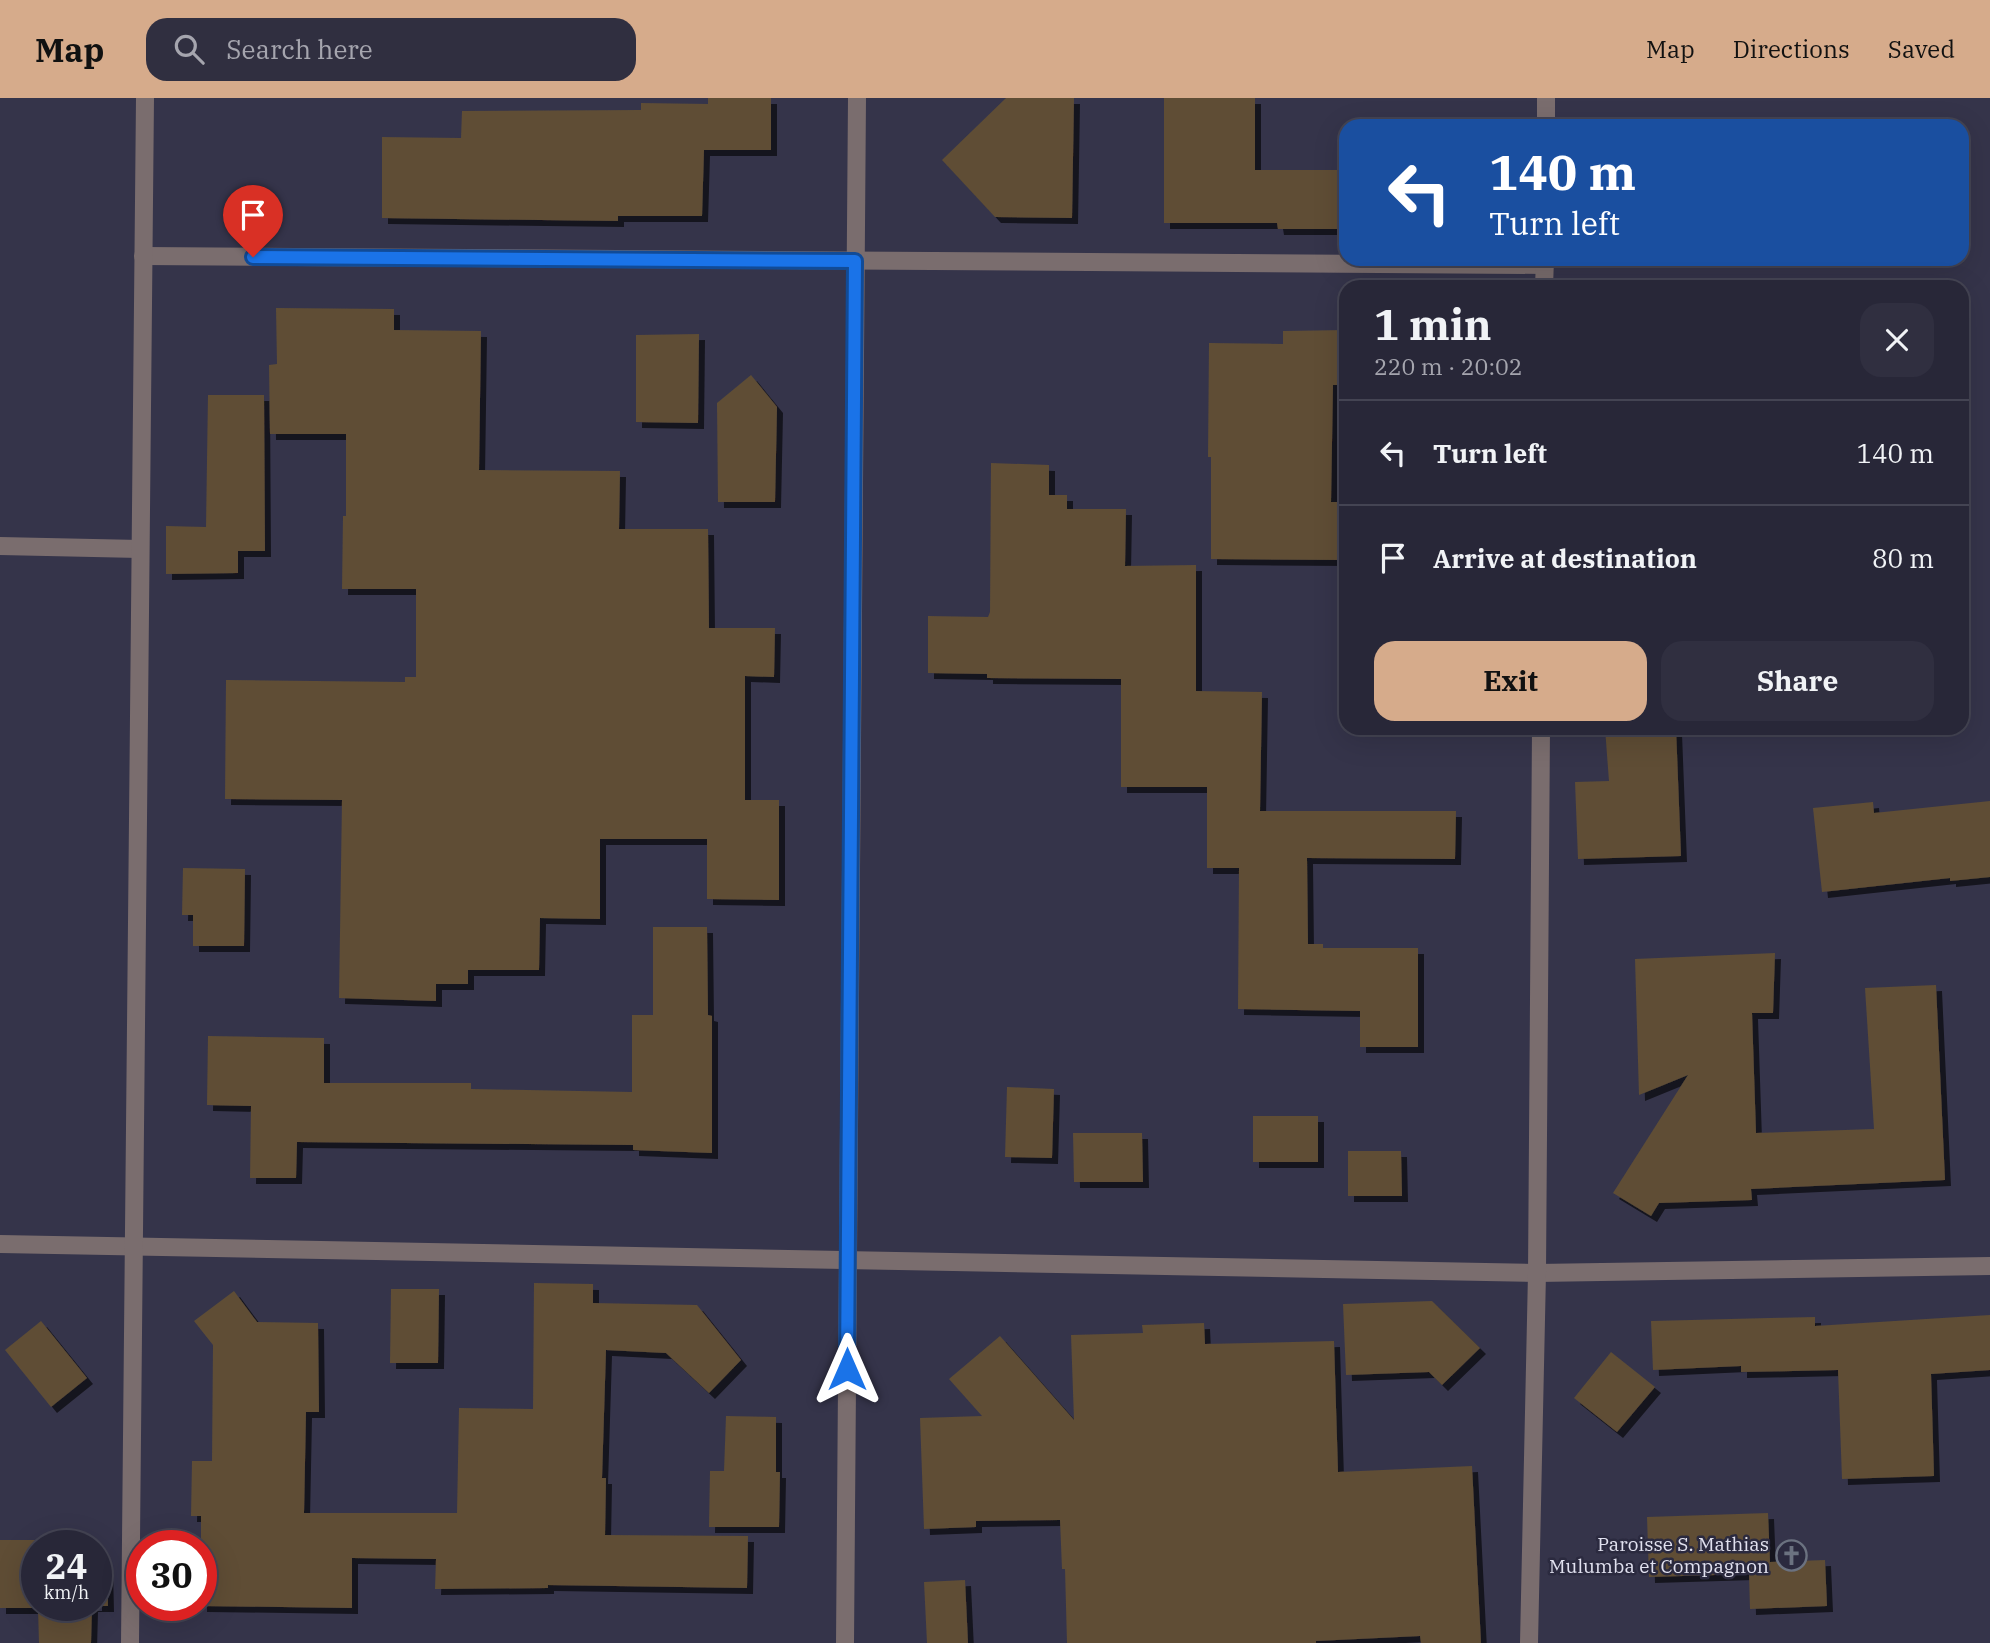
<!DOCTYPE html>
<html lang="en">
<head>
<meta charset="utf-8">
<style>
  :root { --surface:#282738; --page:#302f40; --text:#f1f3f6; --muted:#a5a5ae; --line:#444453; --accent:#d6ab8b }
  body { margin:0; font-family:"IBM Plex Serif",serif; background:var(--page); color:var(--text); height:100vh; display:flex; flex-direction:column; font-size:26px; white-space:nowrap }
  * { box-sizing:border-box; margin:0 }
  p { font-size:23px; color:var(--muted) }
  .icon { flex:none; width:38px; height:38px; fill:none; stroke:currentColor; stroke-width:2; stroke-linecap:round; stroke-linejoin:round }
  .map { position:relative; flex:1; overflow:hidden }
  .side { position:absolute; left:1339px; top:182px; width:630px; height:455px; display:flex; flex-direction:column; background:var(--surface); border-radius:21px; box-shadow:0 7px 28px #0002,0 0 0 2px var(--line) }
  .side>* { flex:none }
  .banner { position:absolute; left:1339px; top:21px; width:630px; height:147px; border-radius:21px; box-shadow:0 7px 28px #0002,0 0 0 2px var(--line); background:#1a4fa0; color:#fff; overflow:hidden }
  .speed { position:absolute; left:21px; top:1432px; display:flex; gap:14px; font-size:35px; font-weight:700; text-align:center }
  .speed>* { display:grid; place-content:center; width:91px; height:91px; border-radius:50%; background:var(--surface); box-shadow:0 7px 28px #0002,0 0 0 2px var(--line); line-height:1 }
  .speed small { font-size:18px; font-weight:400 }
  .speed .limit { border:10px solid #d22; background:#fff; color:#111 }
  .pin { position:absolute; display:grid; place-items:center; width:60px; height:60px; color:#fff; margin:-72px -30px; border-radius:50% 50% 50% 0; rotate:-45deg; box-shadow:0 0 7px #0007 }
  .pin .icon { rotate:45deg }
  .me { position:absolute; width:77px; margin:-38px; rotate:0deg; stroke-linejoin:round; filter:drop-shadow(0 0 5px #0008) }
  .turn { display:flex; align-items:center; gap:24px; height:147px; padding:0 35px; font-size:32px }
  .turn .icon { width:91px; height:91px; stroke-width:2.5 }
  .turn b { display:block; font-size:49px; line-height:60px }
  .round { display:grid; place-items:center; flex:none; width:74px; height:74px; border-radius:21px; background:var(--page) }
  .overview { display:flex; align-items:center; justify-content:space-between; height:119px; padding:0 35px }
  h1 { font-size:42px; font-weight:700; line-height:52px }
  .button { display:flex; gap:14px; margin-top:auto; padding:14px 35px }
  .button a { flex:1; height:80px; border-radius:21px; background:var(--accent); color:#111; font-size:28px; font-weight:700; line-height:80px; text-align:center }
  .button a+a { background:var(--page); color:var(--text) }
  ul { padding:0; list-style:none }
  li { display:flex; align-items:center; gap:21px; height:105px; padding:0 35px; border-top:2px solid var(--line) }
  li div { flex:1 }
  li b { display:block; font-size:26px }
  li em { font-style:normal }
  header { display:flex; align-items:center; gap:42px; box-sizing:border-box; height:98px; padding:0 35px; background:var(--accent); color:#111 }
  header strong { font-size:33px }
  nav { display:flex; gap:38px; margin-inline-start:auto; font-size:24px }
  .search { width:490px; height:63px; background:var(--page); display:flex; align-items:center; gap:18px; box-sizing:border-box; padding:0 24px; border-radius:21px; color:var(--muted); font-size:26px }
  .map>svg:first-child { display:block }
</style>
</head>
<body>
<header>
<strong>Map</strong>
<div class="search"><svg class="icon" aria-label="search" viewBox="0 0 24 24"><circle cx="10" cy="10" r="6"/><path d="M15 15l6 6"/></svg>Search here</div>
<nav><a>Map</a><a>Directions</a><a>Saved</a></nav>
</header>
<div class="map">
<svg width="1990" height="1545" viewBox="0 0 1990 1545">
  <defs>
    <filter id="shadow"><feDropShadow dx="6" dy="6" stdDeviation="0" flood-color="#0009"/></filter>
  </defs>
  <rect width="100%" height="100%" fill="#35344a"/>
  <g fill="#5e4d36" filter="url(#shadow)">
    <polygon points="708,0 771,0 771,52 704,52 702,118 618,118 618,123 382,120 382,39 461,40 462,13 641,12 641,5 708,6"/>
    <polygon points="1006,0 1074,0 1072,120 995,119 942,62"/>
    <polygon points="1164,0 1255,0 1255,72 1344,72 1346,74 1346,131 1278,131 1277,125 1164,125"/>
    <polygon points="276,210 394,211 394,232 481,233 479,372 620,373 619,431 708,431 709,530 775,530 774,579 745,578 745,702 779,702 779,802 707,801 707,741 600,741 600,821 540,820 539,872 468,872 468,886 436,886 436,903 339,900 342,702 225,701 226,582 405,584 405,579 416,579 416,491 342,491 343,418 346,418 346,336 270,336 269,267 277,266"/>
    <polygon points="1346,232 1346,287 1333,287 1331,404 1346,404 1346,462 1211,461 1211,359 1208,359 1209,245 1283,246 1283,233"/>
    <polygon points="699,236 698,325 636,324 636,237"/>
    <polygon points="751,277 777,309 775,404 718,404 717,305"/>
    <polygon points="208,297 264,297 265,453 238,453 238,475 166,476 166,428 206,429"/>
    <polygon points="991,365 1049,367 1049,397 1067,397 1067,411 1126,411 1125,468 1196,467 1196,593 1262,594 1260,713 1456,713 1455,761 1307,760 1308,846 1323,846 1323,850 1418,850 1418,949 1360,949 1360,913 1238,911 1239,770 1207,770 1207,689 1121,689 1121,581 987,580 987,576 928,575 928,518 988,519 990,514"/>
    <polygon points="1605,630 1676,630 1681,758 1578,761 1575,684 1609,683"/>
    <polygon points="1990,703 1990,779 1950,783 1950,780 1822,794 1813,710 1873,704 1874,715"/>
    <polygon points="183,770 245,771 244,848 193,848 193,817 182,817"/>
    <polygon points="653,829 707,829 708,917 712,918 712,1055 633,1052 633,1047 297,1044 296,1080 250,1080 251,1008 207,1007 208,938 324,940 324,985 471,985 471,991 632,994 632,917 653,917"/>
    <polygon points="1775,855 1773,915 1752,915 1756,1035 1874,1031 1865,890 1936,887 1945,1082 1751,1091 1752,1102 1659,1105 1651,1118 1613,1095 1688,977 1639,997 1635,861"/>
    <polygon points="1007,989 1054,991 1052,1060 1005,1059"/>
    <rect x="1253" y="1018" width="65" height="46"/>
    <polygon points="1073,1035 1142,1035 1143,1084 1074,1084"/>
    <polygon points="1348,1053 1401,1053 1402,1098 1348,1098"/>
    <polygon points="534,1185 593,1186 593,1205 697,1207 741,1262 709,1295 666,1255 606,1252 602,1380 606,1380 605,1437 748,1438 747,1490 548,1487 548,1490 435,1491 436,1461 352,1460 352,1510 201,1508 201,1418 191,1418 192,1363 212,1363 213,1247 194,1223 234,1193 257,1224 318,1225 319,1314 306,1314 304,1415 457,1415 459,1310 533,1311"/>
    <polygon points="391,1191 439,1191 438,1265 390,1265"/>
    <polygon points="1432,1203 1480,1250 1442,1287 1429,1274 1346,1277 1343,1206"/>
    <polygon points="1990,1217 1990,1272 1931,1276 1934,1378 1842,1381 1838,1272 1741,1274 1741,1268 1653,1272 1651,1223 1815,1219 1815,1228"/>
    <polygon points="41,1223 87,1280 51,1309 5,1252"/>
    <polygon points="1204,1225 1205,1246 1334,1243 1338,1374 1472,1368 1481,1545 1421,1545 1420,1538 1316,1543 1316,1545 1067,1545 1065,1471 1062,1471 1060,1422 976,1423 976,1429 924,1431 920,1320 982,1318 949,1281 1000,1238 1074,1322 1071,1237 1143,1235 1142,1227"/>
    <polygon points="1611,1254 1655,1289 1617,1334 1574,1300"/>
    <polygon points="726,1318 776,1319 776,1374 780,1374 779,1429 709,1429 710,1373 724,1373"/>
    <polygon points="1768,1415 1770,1464 1825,1462 1827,1508 1750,1511 1749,1476 1649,1479 1647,1419"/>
    <polygon points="0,1442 43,1442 43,1447 37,1447 37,1507 96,1507 96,1465 107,1465 108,1508 92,1508 91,1545 39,1545 38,1510 0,1510"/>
    <polygon points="965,1482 968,1545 927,1545 924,1484"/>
  </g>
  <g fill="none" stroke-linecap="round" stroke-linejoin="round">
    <g stroke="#7a6d6e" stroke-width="18">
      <polyline points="1546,28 1546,0"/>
      <polyline points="143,158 1545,167"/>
      <polyline points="1544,189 1545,161"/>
      <polyline points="0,448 140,451"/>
      <polyline points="0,1146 1537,1175 1990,1168"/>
      <polyline points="130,1545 145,0"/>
      <polyline points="845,1545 857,0"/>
      <polyline points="1529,1545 1537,1175 1541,630"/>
    </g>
  </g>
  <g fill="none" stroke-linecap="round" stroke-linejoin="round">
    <defs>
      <polyline id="route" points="253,159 855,163 847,1271"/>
    </defs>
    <use href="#route" stroke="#114b97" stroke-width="18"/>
    <use href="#route" stroke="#1a73e8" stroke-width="12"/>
  </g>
  <defs>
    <symbol id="church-ring" viewBox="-11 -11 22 22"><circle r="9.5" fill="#2b2a3f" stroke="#6b7280" stroke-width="1.5"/><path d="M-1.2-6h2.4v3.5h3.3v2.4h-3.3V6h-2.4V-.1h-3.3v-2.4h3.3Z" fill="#6b7280"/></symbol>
  </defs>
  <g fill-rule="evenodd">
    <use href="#church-ring" x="1774" y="1440" width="35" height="35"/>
  </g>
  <g text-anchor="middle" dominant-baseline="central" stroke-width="5" stroke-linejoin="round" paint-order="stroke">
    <g font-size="19" fill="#e1e1ef" stroke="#2b2a3f" text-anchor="end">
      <text x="1769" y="1446">Paroisse S. Mathias<tspan x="1769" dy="22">Mulumba et Compagnon</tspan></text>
    </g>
  </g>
</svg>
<div class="speed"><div>24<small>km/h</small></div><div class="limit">30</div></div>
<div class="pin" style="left:253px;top:159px;background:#d93025"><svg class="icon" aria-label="arrive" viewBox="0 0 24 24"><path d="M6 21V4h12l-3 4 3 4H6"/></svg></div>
<svg class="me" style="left:847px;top:1271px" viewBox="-20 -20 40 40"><path d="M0-17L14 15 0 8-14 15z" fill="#1a73e8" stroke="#fff" stroke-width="4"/></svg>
<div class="banner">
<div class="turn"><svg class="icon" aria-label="left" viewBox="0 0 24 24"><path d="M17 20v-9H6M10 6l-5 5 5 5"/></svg><div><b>140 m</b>Turn left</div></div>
</div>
<section class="side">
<div class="overview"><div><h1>1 min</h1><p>220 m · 20:02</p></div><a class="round"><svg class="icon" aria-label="close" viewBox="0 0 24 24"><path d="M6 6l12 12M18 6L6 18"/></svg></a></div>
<ul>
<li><svg class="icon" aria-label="left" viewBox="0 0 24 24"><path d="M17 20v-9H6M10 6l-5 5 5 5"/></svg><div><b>Turn left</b></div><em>140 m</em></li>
<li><svg class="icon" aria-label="arrive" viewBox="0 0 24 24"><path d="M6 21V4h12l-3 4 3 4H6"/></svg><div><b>Arrive at destination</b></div><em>80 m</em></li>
</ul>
<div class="button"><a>Exit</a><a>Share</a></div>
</section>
</div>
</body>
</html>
